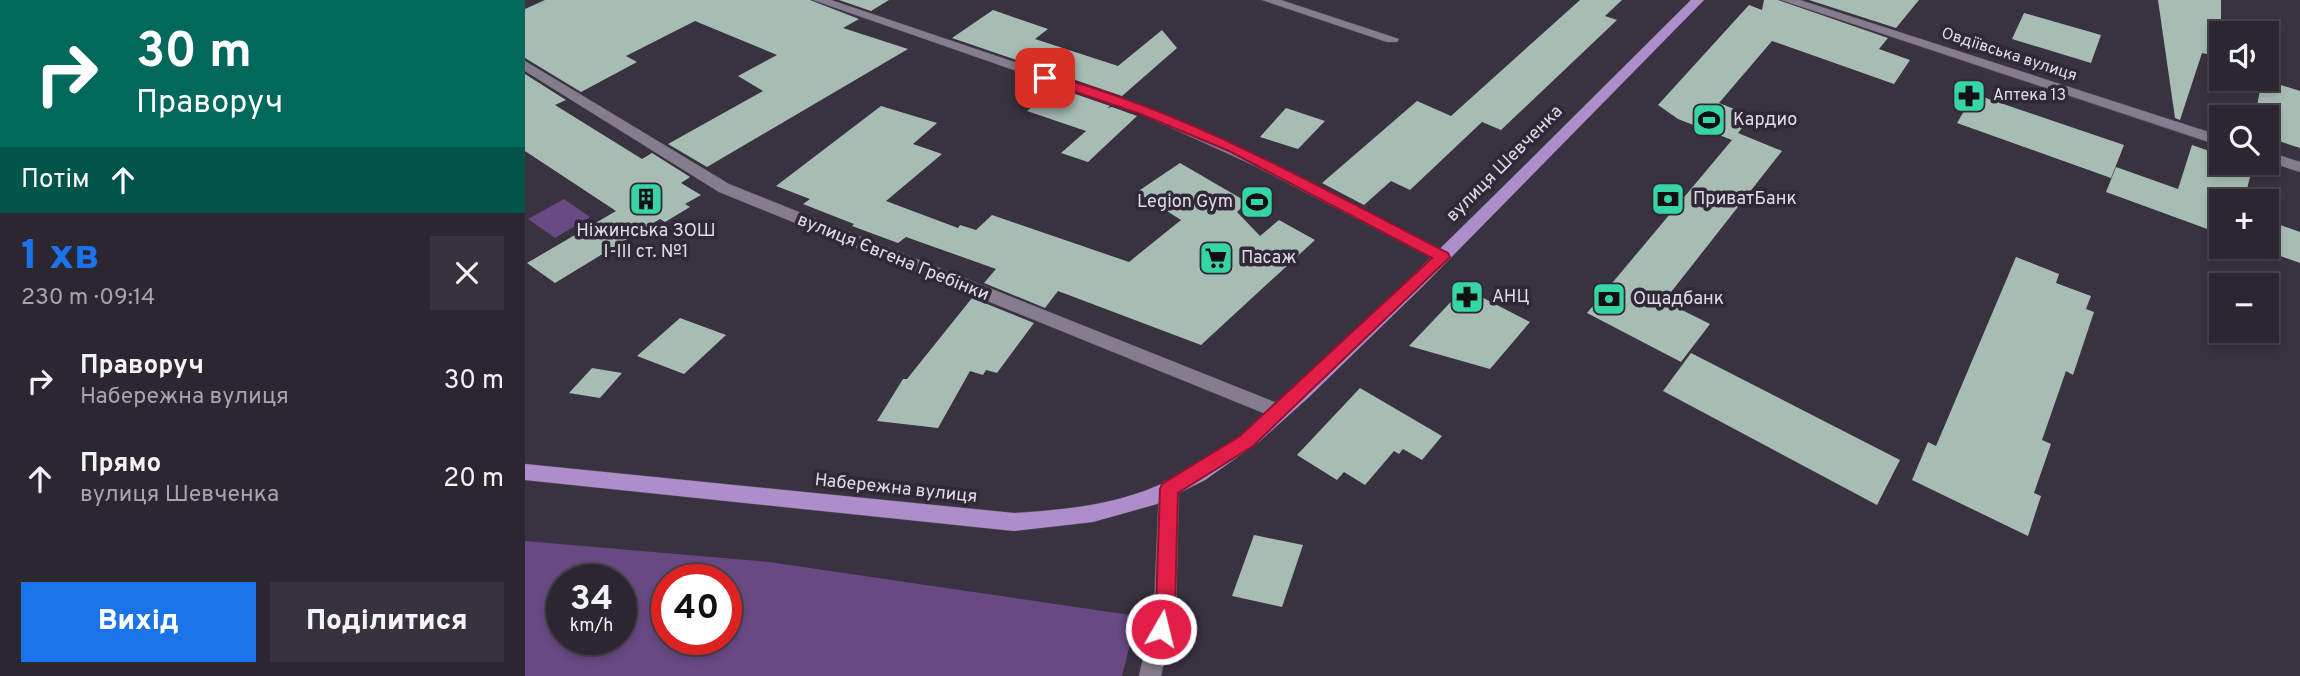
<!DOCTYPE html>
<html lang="uk">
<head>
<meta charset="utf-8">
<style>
  :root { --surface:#2b2630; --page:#37323c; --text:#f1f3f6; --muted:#a6a5ab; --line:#47434c; --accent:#1a73e8 }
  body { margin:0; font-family:Overpass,sans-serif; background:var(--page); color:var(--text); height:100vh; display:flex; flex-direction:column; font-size:26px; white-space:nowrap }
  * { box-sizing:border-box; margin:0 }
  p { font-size:23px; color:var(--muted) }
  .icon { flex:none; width:38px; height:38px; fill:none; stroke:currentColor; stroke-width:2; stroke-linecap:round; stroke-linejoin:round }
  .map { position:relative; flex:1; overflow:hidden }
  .details { display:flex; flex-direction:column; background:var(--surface); width:525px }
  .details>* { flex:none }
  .banner { background:#00695c; color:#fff; overflow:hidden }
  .tools { position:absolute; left:1684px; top:21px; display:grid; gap:14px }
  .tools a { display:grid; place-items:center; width:70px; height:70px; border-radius:0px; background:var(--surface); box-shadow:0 4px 10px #0003,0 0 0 2px var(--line); font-size:35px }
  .speed { position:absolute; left:21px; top:564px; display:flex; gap:14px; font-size:35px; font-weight:700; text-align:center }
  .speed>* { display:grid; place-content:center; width:91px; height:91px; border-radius:50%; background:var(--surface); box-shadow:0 4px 10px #0003,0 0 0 2px var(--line); line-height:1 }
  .speed small { font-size:18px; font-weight:400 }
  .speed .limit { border:10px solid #d22; background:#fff; color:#111 }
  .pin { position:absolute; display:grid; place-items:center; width:60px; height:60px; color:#fff; margin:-30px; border-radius:14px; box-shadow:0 4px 10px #0006 }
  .me { position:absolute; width:77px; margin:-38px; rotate:8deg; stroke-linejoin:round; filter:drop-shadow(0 0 5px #0008) }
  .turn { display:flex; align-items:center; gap:24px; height:147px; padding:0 21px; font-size:32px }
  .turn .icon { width:91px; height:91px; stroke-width:2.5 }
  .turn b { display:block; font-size:49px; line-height:60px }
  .then { display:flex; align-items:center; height:66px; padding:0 21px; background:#0003; gap:14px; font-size:26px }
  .round { display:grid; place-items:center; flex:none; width:74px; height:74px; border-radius:0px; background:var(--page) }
  .head { display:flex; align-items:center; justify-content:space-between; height:119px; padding:0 21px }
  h1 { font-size:42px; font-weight:800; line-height:52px; color:var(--accent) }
  .action { display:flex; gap:14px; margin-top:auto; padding:14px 21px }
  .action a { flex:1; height:80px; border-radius:0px; background:var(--accent); color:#fff; font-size:28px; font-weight:800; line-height:80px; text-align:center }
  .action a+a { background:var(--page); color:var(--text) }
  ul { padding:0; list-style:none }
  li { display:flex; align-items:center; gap:21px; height:98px; padding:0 21px }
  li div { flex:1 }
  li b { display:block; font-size:26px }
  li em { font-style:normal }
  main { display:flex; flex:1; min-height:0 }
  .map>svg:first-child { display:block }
</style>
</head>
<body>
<main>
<section class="details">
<div class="banner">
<div class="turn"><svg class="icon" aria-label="right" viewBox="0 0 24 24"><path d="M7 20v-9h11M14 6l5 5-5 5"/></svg><div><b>30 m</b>Праворуч</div></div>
<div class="then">Потім<svg class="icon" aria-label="ahead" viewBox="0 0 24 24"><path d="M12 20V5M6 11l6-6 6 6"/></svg></div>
</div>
<div class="head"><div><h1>1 хв</h1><p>230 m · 09:14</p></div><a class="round"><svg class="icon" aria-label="close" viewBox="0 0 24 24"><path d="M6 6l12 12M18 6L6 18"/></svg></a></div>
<ul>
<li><svg class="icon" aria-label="right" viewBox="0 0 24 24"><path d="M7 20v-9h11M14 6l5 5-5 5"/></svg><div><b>Праворуч</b><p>Набережна вулиця</p></div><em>30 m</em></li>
<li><svg class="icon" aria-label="ahead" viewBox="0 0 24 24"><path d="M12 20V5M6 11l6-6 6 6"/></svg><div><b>Прямо</b><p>вулиця Шевченка</p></div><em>20 m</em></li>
</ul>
<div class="action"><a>Вихід</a><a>Поділитися</a></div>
</section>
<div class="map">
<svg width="1775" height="676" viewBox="0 0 1775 676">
  <rect width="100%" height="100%" fill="#393240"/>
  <g fill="#684983" fill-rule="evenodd">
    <polygon points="39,199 65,217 30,238 3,219"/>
    <path d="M 0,541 L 244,562 L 612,616 L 597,676 L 0,676 ZM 37,579 L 96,579 L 96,639 L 37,639 ZM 142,579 L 201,579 L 201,639 L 142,639 Z"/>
  </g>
  <g fill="#a7bdb4">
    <polygon points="20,0 285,0 334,19 318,28 383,49 182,167 143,144 238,91 213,76 252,55 170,21 101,56 112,62 56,92 0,58 0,9"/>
    <polygon points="314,0 364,0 346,11"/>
    <polygon points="1055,0 1097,0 1080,16 1092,20 976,130 957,122 885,190 866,181 839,205 797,183 892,101 926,116"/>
    <polygon points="1239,0 1253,0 1363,38 1354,49 1385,60 1369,84 1247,41 1194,103 1227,116 1213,133 1257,151 1139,301 1185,324 1156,362 1062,313 1207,140 1153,119 1133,105 1224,5 1237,10"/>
    <polygon points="1284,0 1394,0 1371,28"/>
    <polygon points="1633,0 1696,0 1696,57 1677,53 1655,120 1650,118"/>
    <polygon points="468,10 523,29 510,39 593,66 637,30 652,48 597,96 427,38"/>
    <polygon points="1499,13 1576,35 1566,63 1487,39"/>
    <polygon points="0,74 41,100 30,105 117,159 127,153 165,177 156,183 176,195 160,204 165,207 140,222 135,219 30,283 2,263 91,211 0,151"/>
    <polygon points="1737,79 1775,91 1775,148 1741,137 1741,117 1730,117"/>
    <polygon points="530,87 585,106 582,108 587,107 612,116 563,162 536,153 561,131 502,111"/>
    <polygon points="1449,94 1599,145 1586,178 1432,123"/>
    <polygon points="356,106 412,123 388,144 417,154 361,201 433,228 435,225 451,230 467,215 604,262 656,220 612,192 655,163 722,202 712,212 735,236 754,220 790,240 676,345 533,291 520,308 459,283 471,269 381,237 373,243 327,226 329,224 278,204 285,199 251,186"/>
    <polygon points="761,108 800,121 773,149 735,137"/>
    <polygon points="1667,145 1696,155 1696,163 1728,165 1719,201 1696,201 1696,234 1581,192 1591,167 1653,189"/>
    <polygon points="1741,220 1775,232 1775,263 1730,247 1741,247"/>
    <polygon points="1491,257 1534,274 1531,283 1566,296 1561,309 1569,312 1548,375 1541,371 1517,440 1526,444 1509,493 1516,496 1503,536 1387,480 1403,442 1411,446"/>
    <polygon points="939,288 1005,322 965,369 884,346"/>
    <polygon points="447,298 509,323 472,373 461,370 458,375 445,371 413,428 352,421 378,379 382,379"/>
    <polygon points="155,318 201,335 159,374 112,356"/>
    <polygon points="1166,353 1375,460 1352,505 1138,391"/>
    <polygon points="67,368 97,373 75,398 44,393"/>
    <polygon points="835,388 917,436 897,460 878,449 874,454 869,451 840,485 819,472 812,480 772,455"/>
    <polygon points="729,535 778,545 757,607 707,596"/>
  </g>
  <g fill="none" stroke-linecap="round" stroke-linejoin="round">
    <defs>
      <g id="minor">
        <polygon points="288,0 306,0 628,109 740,159 924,253 926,257 918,263 912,261 730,166 618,115"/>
        <polygon points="737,0 756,0 874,39 872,42 862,42"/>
        <polygon points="0,61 204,184 762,407 764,412 762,417 755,420 748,417 194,192 0,71"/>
      </g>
      <polygon id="tertiary" points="644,480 651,483 654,489 651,607 636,676 614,676 629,607 634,489 637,483"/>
      <g id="secondary">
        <polygon points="1256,0 1275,0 1696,136 1696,146"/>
        <polygon points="1741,151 1775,162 1775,172 1741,161"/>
      </g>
      <path id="primary" d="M 1166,0 L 1179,0 L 898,286 L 785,396 L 735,441 L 680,480 L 632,504 L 568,522 L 489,531 L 0,480 L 0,464 L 489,513 C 538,510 589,505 634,485 C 721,446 788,371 856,306 C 961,205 1063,102 1166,0 Z"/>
    </defs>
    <use href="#minor" stroke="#56505c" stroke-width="1"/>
    <use href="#tertiary" stroke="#56505c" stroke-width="1"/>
    <use href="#secondary" stroke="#56505c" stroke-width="1"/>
    <use href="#primary" stroke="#56505c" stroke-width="1"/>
    <use href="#minor" fill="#857c8d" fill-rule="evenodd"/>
    <use href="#tertiary" fill="#857c8d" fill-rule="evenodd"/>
    <use href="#secondary" fill="#857c8d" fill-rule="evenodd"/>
    <use href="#primary" fill="#ae8eca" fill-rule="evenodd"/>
  </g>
  <path fill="#e11d48" stroke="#92132f" stroke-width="2" d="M 520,74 C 663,111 792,186 923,253 L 925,257 L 728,446 L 653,493 L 650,607 L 643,636 L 636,638 L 629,636 L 626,629 L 631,607 L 635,489 L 637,484 L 715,436 L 907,258 L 704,151 L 618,115 L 516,80 L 514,78 Z"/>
  <defs>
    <symbol id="pharmacy-square" viewBox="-11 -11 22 22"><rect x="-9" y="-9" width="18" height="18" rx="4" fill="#37d4a6" stroke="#2f2836"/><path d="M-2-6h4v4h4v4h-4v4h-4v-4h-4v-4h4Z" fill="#111"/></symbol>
    <symbol id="stadium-square" viewBox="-11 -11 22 22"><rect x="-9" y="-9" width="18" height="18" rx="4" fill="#37d4a6" stroke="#2f2836"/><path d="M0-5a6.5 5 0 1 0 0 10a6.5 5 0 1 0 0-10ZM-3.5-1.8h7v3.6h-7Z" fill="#111"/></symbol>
    <symbol id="building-square" viewBox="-11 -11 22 22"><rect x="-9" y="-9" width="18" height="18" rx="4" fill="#37d4a6" stroke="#2f2836"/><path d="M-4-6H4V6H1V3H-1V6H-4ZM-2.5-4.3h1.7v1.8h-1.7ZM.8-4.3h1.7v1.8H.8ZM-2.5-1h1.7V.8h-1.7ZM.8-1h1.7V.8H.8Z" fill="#111"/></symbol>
    <symbol id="bank-square" viewBox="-11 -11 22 22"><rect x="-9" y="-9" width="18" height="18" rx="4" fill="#37d4a6" stroke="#2f2836"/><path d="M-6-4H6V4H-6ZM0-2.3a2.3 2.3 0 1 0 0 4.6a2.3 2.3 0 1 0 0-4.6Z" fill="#111"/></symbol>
    <symbol id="supermarket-square" viewBox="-11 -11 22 22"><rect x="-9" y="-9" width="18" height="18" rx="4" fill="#37d4a6" stroke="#2f2836"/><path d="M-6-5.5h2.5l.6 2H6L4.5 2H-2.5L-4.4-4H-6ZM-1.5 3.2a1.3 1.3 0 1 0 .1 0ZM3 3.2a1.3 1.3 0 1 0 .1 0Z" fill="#111"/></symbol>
  </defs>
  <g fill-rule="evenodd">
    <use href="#pharmacy-square" x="1425" y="77" width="38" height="38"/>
    <use href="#stadium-square" x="1165" y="101" width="38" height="38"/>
    <use href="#building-square" x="102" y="180" width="38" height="38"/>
    <use href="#bank-square" x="1124" y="180" width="38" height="38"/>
    <use href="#stadium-square" x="713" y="183" width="38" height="38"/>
    <use href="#supermarket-square" x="672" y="239" width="38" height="38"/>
    <use href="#pharmacy-square" x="923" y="278" width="38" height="38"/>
    <use href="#bank-square" x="1065" y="280" width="38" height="38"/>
  </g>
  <g text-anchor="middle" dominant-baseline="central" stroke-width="7" stroke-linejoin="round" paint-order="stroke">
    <g font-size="16" fill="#e0dce5" stroke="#2f2836">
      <text transform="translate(1484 55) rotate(18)">Овдіївська вулиця</text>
    </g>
    <g font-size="16" fill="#e0dce5" stroke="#2f2836" text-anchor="start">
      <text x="1468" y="96">Аптека 13</text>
    </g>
    <g font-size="18" fill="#e0dce5" stroke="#2f2836" text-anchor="start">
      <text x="1208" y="120">Кардио</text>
      <text x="1168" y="199">ПриватБанк</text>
      <text x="708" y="202" text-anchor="end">Legion Gym</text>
      <text x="121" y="231" text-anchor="middle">Ніжинська ЗОШ<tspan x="121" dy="21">І-ІІІ ст. №1</tspan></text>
      <text x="716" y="258">Пасаж</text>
      <text x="967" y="297">АНЦ</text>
      <text x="1108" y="299">Ощадбанк</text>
    </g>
    <g font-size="18" fill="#e0dce5" stroke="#2f2836">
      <text transform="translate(980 164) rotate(-45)">вулиця Шевченка</text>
      <text transform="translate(368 258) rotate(22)">вулиця Євгена Гребінки</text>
      <text transform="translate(371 489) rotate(6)">Набережна вулиця</text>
    </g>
  </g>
</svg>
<div class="tools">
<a><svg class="icon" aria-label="sound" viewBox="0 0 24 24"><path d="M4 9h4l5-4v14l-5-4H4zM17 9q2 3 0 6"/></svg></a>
<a><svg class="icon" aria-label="search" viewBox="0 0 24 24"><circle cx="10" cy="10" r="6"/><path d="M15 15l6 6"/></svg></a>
<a>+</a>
<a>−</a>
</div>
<div class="speed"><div>34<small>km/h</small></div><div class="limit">40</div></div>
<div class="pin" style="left:520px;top:78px;background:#d93025"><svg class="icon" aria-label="arrive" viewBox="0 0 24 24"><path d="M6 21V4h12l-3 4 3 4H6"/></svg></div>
<svg class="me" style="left:636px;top:629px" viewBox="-20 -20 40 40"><circle r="17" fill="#e11d48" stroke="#fff" stroke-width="3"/><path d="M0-11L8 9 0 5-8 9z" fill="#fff"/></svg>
</div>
</main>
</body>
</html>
